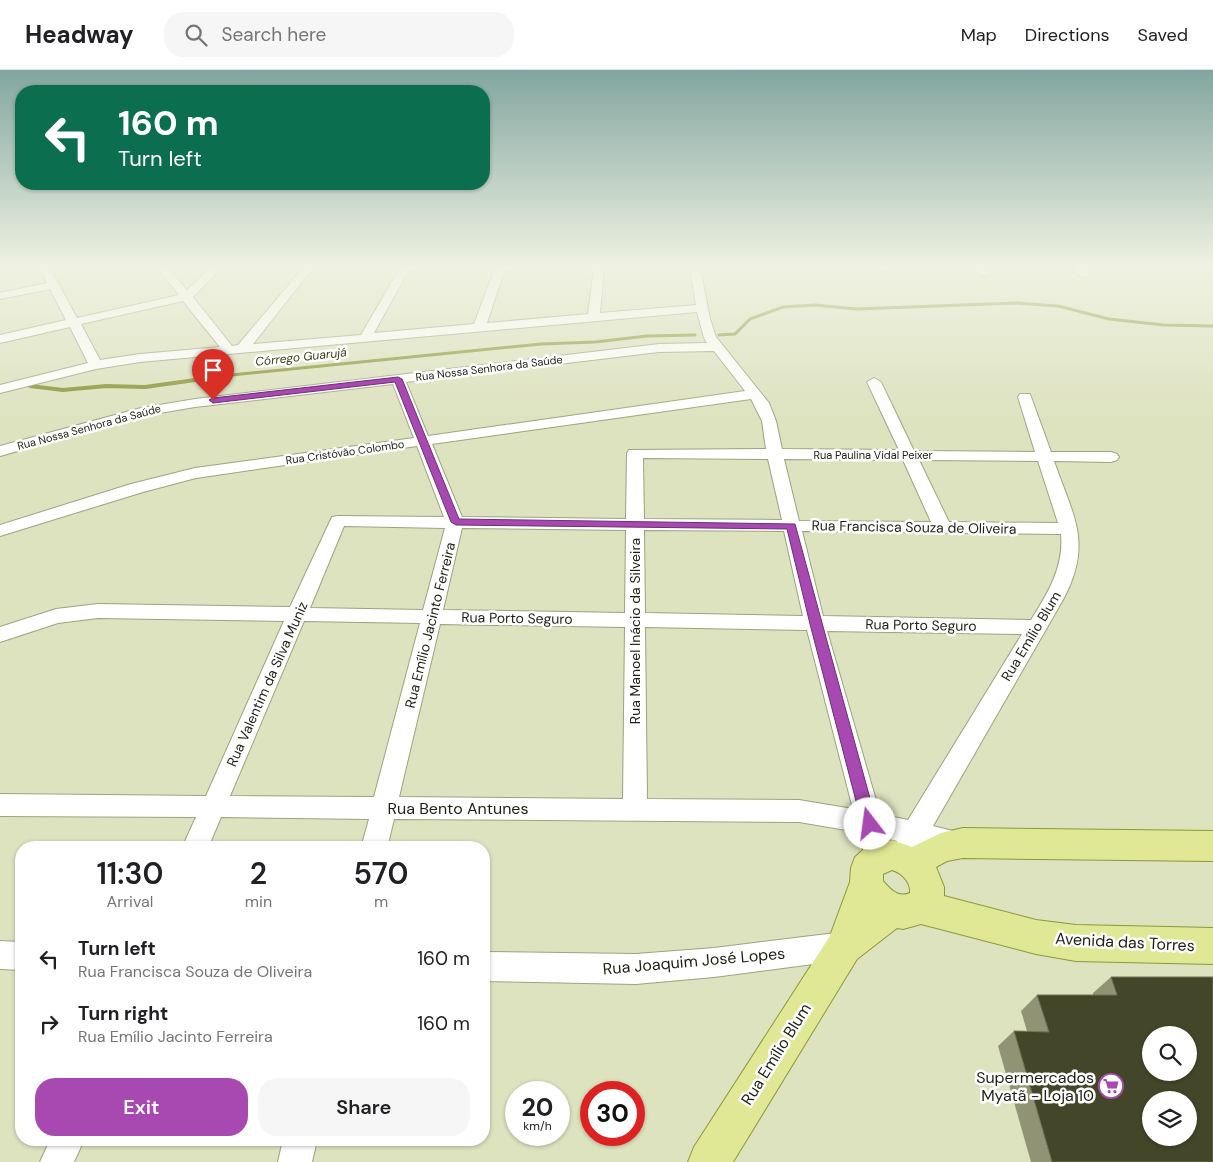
<!DOCTYPE html>
<html lang="en">
<head>
<meta charset="utf-8">
<style>
  :root { --surface:#fff; --page:#f6f6f6; --text:#202124; --muted:#757577; --line:#e0e0e0; --accent:#a849b1 }
  body { margin:0; font-family:"DM Sans",sans-serif; background:var(--page); color:var(--text); height:100vh; display:flex; flex-direction:column; font-size:19px; white-space:nowrap }
  * { box-sizing:border-box; margin:0 }
  p { font-size:16px; color:var(--muted) }
  .icon { flex:none; width:28px; height:28px; fill:none; stroke:currentColor; stroke-width:2; stroke-linecap:round; stroke-linejoin:round }
  .map { position:relative; flex:1; overflow:hidden }
  .panel { position:absolute; left:15px; top:771px; width:475px; height:305px; display:flex; flex-direction:column; background:var(--surface); border-radius:20px; box-shadow:0 1px 4px #0004 }
  .panel>* { flex:none }
  .guide { position:absolute; left:15px; top:15px; width:475px; height:105px; border-radius:20px; box-shadow:0 1px 4px #0004; background:#0b6e4f; color:#fff; overflow:hidden }
  .buttons { position:absolute; left:1142px; top:956px; display:grid; gap:10px }
  .buttons a { display:grid; place-items:center; width:55px; height:55px; border-radius:50%; background:var(--surface); box-shadow:0 1px 4px #0004; font-size:25px }
  .speed { position:absolute; left:505px; top:1011px; display:flex; gap:10px; font-size:25px; font-weight:700; text-align:center }
  .speed>* { display:grid; place-content:center; width:65px; height:65px; border-radius:50%; background:var(--surface); box-shadow:0 1px 4px #0004; line-height:1 }
  .speed small { font-size:12px; font-weight:400 }
  .speed .limit { border:8px solid #d22; background:#fff; color:#111 }
  .pin { position:absolute; display:grid; place-items:center; width:42px; height:42px; color:#fff; margin:-51px -21px; border-radius:50% 50% 50% 0; rotate:-45deg; box-shadow:0 0 5px #0007 }
  .pin .icon { rotate:45deg }
  .me { position:absolute; width:55px; margin:-28px; rotate:345deg; stroke-linejoin:round; filter:drop-shadow(0 0 4px #0008) }
  .turn { display:flex; align-items:center; gap:18px; height:105px; padding:0 20px; font-size:22px }
  .turn .icon { width:65px; height:65px; stroke-width:2.5 }
  .turn b { display:block; font-size:35px; line-height:42px }
  .eta { display:flex; justify-content:space-evenly; align-items:center; height:85px; text-align:center }
  .eta b { font-size:30px; font-weight:600; line-height:35px }
  .button { display:flex; gap:10px; margin-top:auto; padding:10px 20px }
  .button a { flex:1; height:58px; border-radius:20px; background:var(--accent); color:#fff; font-size:20px; font-weight:600; line-height:58px; text-align:center }
  .button a+a { background:var(--page); color:var(--text) }
  ul { padding:0; list-style:none }
  li { display:flex; align-items:center; gap:15px; height:65px; padding:0 20px }
  li div { flex:1 }
  li b { display:block; font-size:19px }
  li em { font-style:normal }
  header { display:flex; align-items:center; gap:30px; box-sizing:border-box; height:70px; padding:0 25px; background:var(--surface); border-bottom:1px solid var(--line) }
  header strong { font-size:24px }
  nav { display:flex; gap:28px; margin-inline-start:auto; font-size:18px }
  .search { width:350px; height:45px; background:var(--page); display:flex; align-items:center; gap:12px; box-sizing:border-box; padding:0 18px; border-radius:20px; color:var(--muted); font-size:19px }
  .map>svg:first-child { display:block }
</style>
</head>
<body>
<header>
<strong>Headway</strong>
<div class="search"><svg class="icon" aria-label="search" viewBox="0 0 24 24"><circle cx="10" cy="10" r="6"/><path d="M15 15l6 6"/></svg>Search here</div>
<nav><a>Map</a><a>Directions</a><a>Saved</a></nav>
</header>
<div class="map">
<svg width="1213" height="1092" viewBox="0 0 1213 1092">
  <rect width="100%" height="100%" fill="#dde2bf"/>
  <g fill="none" stroke-linecap="round" stroke-linejoin="round">
    <g stroke="#899133" stroke-width="3">
      <polyline points="719,265 735,264 750,249 783,237 815,235 857,239 1015,233 1058,236 1109,249 1164,255 1213,256"/>
      <polyline points="222,306 541,274 595,272 647,266 695,265"/>
    </g>
    <polyline stroke="#899133" stroke-width="4" points="30,316 63,320 106,316 145,317 231,305"/>
    <defs>
      <g id="minor">
        <path d="M 40,198 L 50,198 L 77,248 L 179,225 L 158,198 L 168,198 L 187,220 L 210,198 L 221,198 L 193,227 L 232,276 L 238,275 L 303,198 L 313,198 L 253,274 L 361,265 L 400,198 L 410,198 L 374,263 L 474,254 L 495,198 L 505,198 L 487,253 L 588,244 L 594,198 L 604,198 L 600,243 L 696,235 L 690,198 L 700,198 L 710,249 L 716,267 L 769,333 L 776,351 L 782,379 L 899,380 L 867,312 L 874,308 L 881,312 L 914,381 L 1035,382 L 1018,327 L 1020,324 L 1030,324 L 1051,382 L 1111,382 L 1117,384 L 1119,387 L 1117,390 L 1111,392 L 1054,391 C 1073,446 1093,472 1064,528 L 933,756 L 969,765 L 973,773 L 969,781 L 960,785 L 921,776 L 917,782 L 908,786 L 899,782 L 895,774 L 897,771 L 885,768 L 890,788 L 886,796 L 877,800 L 868,796 L 858,762 L 799,752 L 394,749 L 387,778 L 361,778 L 369,749 L 221,747 L 208,778 L 182,778 L 196,747 L 0,746 L 0,724 L 206,726 L 284,551 L 98,548 L 58,553 L 0,572 L 0,557 L 56,539 L 98,534 L 290,537 L 332,447 L 338,446 L 444,447 L 417,376 L 196,408 L 143,422 L 0,466 L 0,455 L 131,414 L 195,398 L 414,368 L 393,314 L 195,337 L 142,346 L 0,386 L 0,376 L 141,338 L 195,329 L 659,274 L 707,273 L 704,268 L 697,242 L 140,292 L 96,299 L 0,323 L 0,315 L 88,293 L 70,257 L 0,273 L 0,265 L 66,250 L 50,219 L 0,229 L 0,223 L 47,213 ZM 183,231 L 220,277 L 140,284 L 100,290 L 81,254 ZM 714,281 L 745,321 L 428,366 L 406,312 L 659,282 ZM 751,329 L 762,351 L 766,379 L 629,380 L 627,383 L 626,449 L 462,447 L 432,374 ZM 643,388 L 768,389 L 782,450 L 644,449 ZM 784,389 L 903,390 L 931,452 L 799,451 ZM 919,390 L 1038,391 L 1058,453 L 949,452 ZM 344,456 L 445,458 L 423,540 L 310,538 ZM 462,458 L 626,460 L 625,543 L 443,540 ZM 644,460 L 784,461 L 803,546 L 645,543 ZM 802,461 L 1061,464 C 1064,497 1048,523 1031,550 L 823,546 ZM 304,551 L 420,553 L 374,727 L 230,726 ZM 440,554 L 625,557 L 623,729 L 399,727 ZM 645,557 L 807,560 L 853,739 L 799,730 L 647,729 ZM 827,561 L 1022,564 L 908,750 L 880,744 Z"/>
        <polygon points="884,198 895,198 895,199 890,202 886,201"/>
        <polygon points="975,198 986,198 991,203 989,205 981,205"/>
        <polygon points="1072,198 1083,198 1090,204 1084,207 1080,206"/>
        <polygon points="844,862 854,866 858,876 854,886 844,890 714,907 636,914 484,911 484,882 636,884 714,878"/>
        <polygon points="0,871 21,872 21,900 0,899"/>
        <polygon points="50,1070 84,1070 74,1092 40,1092"/>
        <polygon points="283,1070 317,1070 312,1092 278,1092"/>
      </g>
      <path id="major" d="M 963,758 L 1213,761 L 1213,791 L 963,788 L 947,791 L 936,797 L 944,817 L 944,826 L 1036,850 L 1076,855 L 1213,858 L 1213,894 L 1076,891 L 1036,884 L 921,854 L 903,859 L 897,858 L 857,889 L 733,1092 L 688,1092 L 694,1077 L 830,866 L 850,812 L 851,798 L 855,787 L 864,779 L 892,770 L 912,777 L 941,763 ZM 892,800 C 902,803 911,812 910,823 C 898,828 891,820 883,811 L 883,804 Z"/>
    </defs>
    <use href="#minor" stroke="#9ea281" stroke-width="2"/>
    <use href="#major" stroke="#8f973a" stroke-width="2"/>
    <use href="#minor" fill="#fff" fill-rule="evenodd"/>
    <use href="#major" fill="#e0e895" fill-rule="evenodd"/>
  </g>
  <polygon fill="#909474" points="1111,907 1213,1092 1031,1092 998,976 1014,961 1027,961 1021,941 1037,925 1093,925 1093,923"/>
  <path fill="#434628" stroke="#717555" fill-rule="evenodd" d="M 1111,907 L 1213,907 L 1213,1092 L 1052,1092 L 1014,961 L 1049,962 L 1037,925 L 1117,925 ZM 1151,965 L 1189,965 L 1189,1002 L 1151,1002 ZM 1151,1030 L 1189,1030 L 1189,1068 L 1151,1068 Z"/>
  <linearGradient id="sky" x2="0" y2="1"><stop stop-color="#82a6a0"/><stop offset="0.56" stop-color="#f0f2e2"/><stop offset="1" stop-color="#f0f2e2" stop-opacity="0"/></linearGradient>
  <rect width="1213" height="351" fill="url(#sky)"/>
  <polygon fill="#a849b1" stroke="#6d2f73" points="398,307 402,309 459,449 795,454 877,754 875,758 870,760 865,758 862,754 810,554 787,459 456,455 451,452 395,312 213,333 209,330 213,328"/>
  <defs>
    <symbol id="supermarket-ring" viewBox="-11 -11 22 22"><circle r="9.5" fill="#fff" stroke="#a849b1" stroke-width="1.5"/><path d="M-6-5.5h2.5l.6 2H6L4.5 2H-2.5L-4.4-4H-6ZM-1.5 3.2a1.3 1.3 0 1 0 .1 0ZM3 3.2a1.3 1.3 0 1 0 .1 0Z" fill="#a849b1"/></symbol>
  </defs>
  <g fill-rule="evenodd">
    <use href="#supermarket-ring" x="1097" y="1002" width="28" height="28"/>
  </g>
  <g text-anchor="middle" dominant-baseline="central" stroke-width="5" stroke-linejoin="round" paint-order="stroke">
    <g font-size="11" fill="#1d1f12" stroke="#fff">
      <text transform="translate(489 298) rotate(-7)">Rua Nossa Senhora da Saúde</text>
      <text transform="translate(89 357) rotate(-15)">Rua Nossa Senhora da Saúde</text>
      <text transform="translate(345 382) rotate(-8)">Rua Cristóvão Colombo</text>
      <text x="873" y="385">Rua Paulina Vidal Peixer</text>
    </g>
    <g font-size="12" font-style="italic" fill="#3a3e17" stroke="#fff">
      <text transform="translate(301 287) rotate(-6)">Córrego Guarujá</text>
    </g>
    <g font-size="14" fill="#1d1f12" stroke="#fff">
      <text transform="translate(914 457) rotate(1)">Rua Francisca Souza de Oliveira</text>
      <text transform="translate(517 548) rotate(1)">Rua Porto Seguro</text>
      <text transform="translate(430 555) rotate(-76)">Rua Emílio Jacinto Ferreira</text>
      <text transform="translate(921 555) rotate(1)">Rua Porto Seguro</text>
      <text transform="translate(635 561) rotate(-90)">Rua Manoel Inácio da Silveira</text>
      <text transform="translate(1031 566) rotate(-59)">Rua Emílio Blum</text>
      <text transform="translate(267 614) rotate(-66)">Rua Valentim da Silva Muniz</text>
    </g>
    <g font-size="16" fill="#1d1f12" stroke="#fff">
      <text x="458" y="738">Rua Bento Antunes</text>
      <text transform="translate(1125 872) rotate(3)">Avenida das Torres</text>
      <text transform="translate(694 891) rotate(-5)">Rua Joaquim José Lopes</text>
      <text transform="translate(776 984) rotate(-58)">Rua Emílio Blum</text>
    </g>
    <g font-size="16" fill="#1d1f12" stroke="#fff" text-anchor="end">
      <text x="1094" y="1007">Supermercados<tspan x="1094" dy="18">Myatã - Loja 10</tspan></text>
    </g>
  </g>
</svg>
<div class="buttons">
<a><svg class="icon" aria-label="search" viewBox="0 0 24 24"><circle cx="10" cy="10" r="6"/><path d="M15 15l6 6"/></svg></a>
<a><svg class="icon" aria-label="layers" viewBox="0 0 24 24"><path d="M12 4l9 5-9 5-9-5zM3 14l9 5 9-5"/></svg></a>
</div>
<div class="speed"><div>20<small>km/h</small></div><div class="limit">30</div></div>
<div class="pin" style="left:213px;top:330px;background:#d93025"><svg class="icon" aria-label="arrive" viewBox="0 0 24 24"><path d="M6 21V4h12l-3 4 3 4H6"/></svg></div>
<svg class="me" style="left:870px;top:754px" viewBox="-20 -20 40 40"><circle r="19" fill="#fff"/><path d="M0-13L10 11 0 6-10 11z" fill="#a849b1"/></svg>
<div class="guide">
<div class="turn"><svg class="icon" aria-label="left" viewBox="0 0 24 24"><path d="M17 20v-9H6M10 6l-5 5 5 5"/></svg><div><b>160 m</b>Turn left</div></div>
</div>
<section class="panel">
<div class="eta">
<div><b>11:30</b><p>Arrival</p></div>
<div><b>2</b><p>min</p></div>
<div><b>570</b><p>m</p></div>
</div>
<ul>
<li><svg class="icon" aria-label="left" viewBox="0 0 24 24"><path d="M17 20v-9H6M10 6l-5 5 5 5"/></svg><div><b>Turn left</b><p>Rua Francisca Souza de Oliveira</p></div><em>160 m</em></li>
<li><svg class="icon" aria-label="right" viewBox="0 0 24 24"><path d="M7 20v-9h11M14 6l5 5-5 5"/></svg><div><b>Turn right</b><p>Rua Emílio Jacinto Ferreira</p></div><em>160 m</em></li>
</ul>
<div class="button"><a>Exit</a><a>Share</a></div>
</section>
</div>
</body>
</html>
